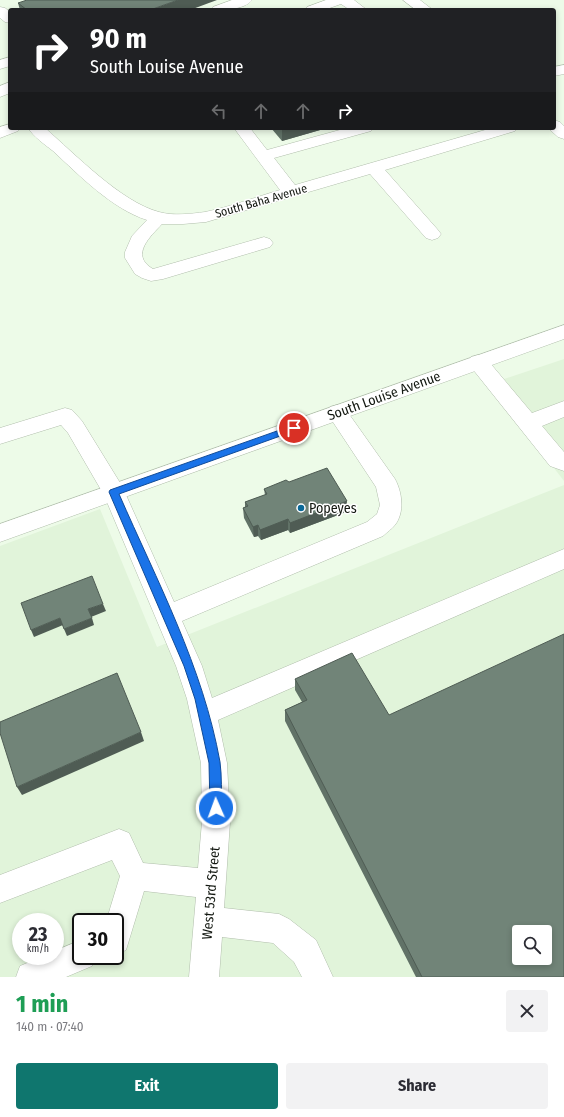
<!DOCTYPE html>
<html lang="en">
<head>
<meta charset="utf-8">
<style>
  :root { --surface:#fff; --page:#f2f2f3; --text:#2b2b33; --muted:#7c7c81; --accent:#0f766e }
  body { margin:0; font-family:"Fira Sans Condensed",sans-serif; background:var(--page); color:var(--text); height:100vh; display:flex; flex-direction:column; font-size:15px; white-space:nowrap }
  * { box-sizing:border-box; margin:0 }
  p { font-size:13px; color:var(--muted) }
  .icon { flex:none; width:22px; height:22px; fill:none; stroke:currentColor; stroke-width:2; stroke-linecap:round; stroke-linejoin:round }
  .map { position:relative; height:977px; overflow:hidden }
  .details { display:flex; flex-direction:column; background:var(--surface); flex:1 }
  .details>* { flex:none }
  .top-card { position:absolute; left:8px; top:8px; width:548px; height:122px; border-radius:4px; box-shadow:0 2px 6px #0003; background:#202124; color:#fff; overflow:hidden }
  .buttons { position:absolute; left:512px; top:925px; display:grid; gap:8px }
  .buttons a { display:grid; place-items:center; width:40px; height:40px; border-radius:4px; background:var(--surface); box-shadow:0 2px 6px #0003; font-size:20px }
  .speed { position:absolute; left:12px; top:913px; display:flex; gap:8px; font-size:20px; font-weight:700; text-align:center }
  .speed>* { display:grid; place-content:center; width:52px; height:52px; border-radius:50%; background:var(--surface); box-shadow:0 2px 6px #0003; line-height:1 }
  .speed small { font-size:10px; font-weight:400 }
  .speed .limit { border:2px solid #111; border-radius:6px; background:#fff; color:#111 }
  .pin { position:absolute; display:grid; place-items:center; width:34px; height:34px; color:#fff; margin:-17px; border:2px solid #fff; border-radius:50%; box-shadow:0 1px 4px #0007 }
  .me { position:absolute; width:44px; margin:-22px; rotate:358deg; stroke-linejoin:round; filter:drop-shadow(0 0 3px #0008) }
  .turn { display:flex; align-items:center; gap:14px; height:84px; padding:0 16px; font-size:18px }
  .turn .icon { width:52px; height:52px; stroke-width:2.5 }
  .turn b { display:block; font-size:28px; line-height:34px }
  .lanes { display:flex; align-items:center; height:38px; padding:0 16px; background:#0003; justify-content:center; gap:20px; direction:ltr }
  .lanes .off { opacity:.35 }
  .round { display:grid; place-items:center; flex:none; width:42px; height:42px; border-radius:4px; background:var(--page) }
  .summary { display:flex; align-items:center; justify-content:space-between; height:68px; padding:0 16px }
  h1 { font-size:24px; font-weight:700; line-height:30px; color:#1e9e55 }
  .cta { display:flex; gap:8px; margin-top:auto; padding:8px 16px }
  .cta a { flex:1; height:46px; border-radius:4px; background:var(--accent); color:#fff; font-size:16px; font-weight:700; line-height:46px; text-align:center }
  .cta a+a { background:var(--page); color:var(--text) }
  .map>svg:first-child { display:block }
</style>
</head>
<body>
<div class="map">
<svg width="564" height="977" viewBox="0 0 564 977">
  <rect width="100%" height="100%" fill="#edfbe8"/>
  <g fill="#e1f4da" fill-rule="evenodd">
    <polygon points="564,359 564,481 489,384"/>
    <path d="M 564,485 L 564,977 L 0,977 L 0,546 L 100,509 L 157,647 ZM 21,922 L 55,922 L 55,956 L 21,956 ZM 81,922 L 115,922 L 115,956 L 81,956 ZM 519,932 L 545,932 L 545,958 L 519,958 Z"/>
  </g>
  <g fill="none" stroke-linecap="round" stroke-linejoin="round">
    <defs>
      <g id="minor">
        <path d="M 232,0 L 252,0 C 245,10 222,10 211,10 L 213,7 Z"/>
        <polygon points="326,0 354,0 367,10 350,10 341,4 324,10 305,10 307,7"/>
        <polygon points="403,0 420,0 433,10 416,10"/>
        <polygon points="0,7 5,8 10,12 10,23 5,22 0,18"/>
        <polygon points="10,57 10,66 0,69 0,60"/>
        <polygon points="564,65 564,74 554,76 554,67"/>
        <polygon points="10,82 10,93 0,97 0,86"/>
        <polygon points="554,120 560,122 564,126 564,139 558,137 548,128 554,128"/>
        <polygon points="10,124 10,128 20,128 18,131 0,138 0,127"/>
        <path d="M 28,128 L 45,128 C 75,154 121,202 159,212 C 173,216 191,214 205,212 C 230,207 256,197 280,190 L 234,128 L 250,128 L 267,150 L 347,128 L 373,128 L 371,131 L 274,158 L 295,185 L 492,128 L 517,128 L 515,131 L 385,170 L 438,230 L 441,234 L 438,238 L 432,240 L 426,238 L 370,174 L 206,222 L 183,224 L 162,224 C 151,236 129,255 153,269 L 264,237 L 270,239 L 273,243 L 270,247 L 163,279 L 151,281 L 142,278 L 135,274 L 125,258 L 125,252 L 132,236 L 147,220 C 112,209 79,175 53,151 C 44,144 34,137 28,128 Z"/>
        <polygon points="478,355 485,357 532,413 564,401 564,417 542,426 564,452 564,471 550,466 471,367 468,362 471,357"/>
        <path d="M 337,405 L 344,407 L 395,479 C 402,492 405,512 395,525 C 392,529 387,532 383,536 L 182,621 L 202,666 L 212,698 L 564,549 L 564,569 L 218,720 L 227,763 L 230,822 L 224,908 L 279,914 L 289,919 L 316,940 L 333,977 L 302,977 L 294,962 L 273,943 L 222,937 L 219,977 L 189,977 L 196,897 L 144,891 L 126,950 L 115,955 L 115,922 L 106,922 L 120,876 L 112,860 L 0,903 L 0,875 L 119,829 L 129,833 L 143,863 L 198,868 L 202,822 L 201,763 L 187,699 L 176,666 L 104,495 L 68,433 L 61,425 L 0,444 L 0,428 L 65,408 L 72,410 L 82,421 L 122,486 L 174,602 L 367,522 L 377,514 L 380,505 L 376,487 L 327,413 L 330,407 Z"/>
        <polygon points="81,940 81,956 96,956 92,966 66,977 16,977 20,966 44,956 55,956 55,951"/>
      </g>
      <polygon id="major" points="564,325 564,339 0,542 0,524"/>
    </defs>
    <use href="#minor" stroke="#b1beac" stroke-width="1"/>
    <use href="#major" stroke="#b1beac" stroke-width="1"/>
    <use href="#minor" fill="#fff" fill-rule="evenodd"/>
    <use href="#major" fill="#fff" fill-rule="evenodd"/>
  </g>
  <g fill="#617267">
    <polygon points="18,3 190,10 20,10"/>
    <polygon points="271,128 327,128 282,141"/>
    <polygon points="264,489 346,512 290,533 288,530 261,540 258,536 254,537 244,518 243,508 245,507 245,502 265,495"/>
    <polygon points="295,679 389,715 564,977 416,977 285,721 285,710 302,702 295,690"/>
  </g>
  <g fill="#4f5c54">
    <polygon points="178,0 217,0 190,10 150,10"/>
    <polygon points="282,128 327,128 282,141"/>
    <polygon points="347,501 346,512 290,533 290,523"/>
    <polygon points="288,519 288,530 261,540 260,530"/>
    <polygon points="258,525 258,536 254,537 253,527"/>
    <polygon points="103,604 106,611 91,617 88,609"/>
    <polygon points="60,618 63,625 34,637 31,630"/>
    <polygon points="92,618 94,625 67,636 64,629"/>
    <polygon points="141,732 144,741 22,795 17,787"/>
  </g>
  <g fill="#718478" stroke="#4f5c54" fill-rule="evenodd">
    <polygon points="27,0 178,0 150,10 27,10 18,3"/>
    <polygon points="327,468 347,501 290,523 288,519 260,530 258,525 253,527 243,508 248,506 245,502 267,494 264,489 286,480 289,482"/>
    <polygon points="92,576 103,604 88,609 92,618 64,629 60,618 31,630 21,603"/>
    <path d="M 564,634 L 564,977 L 422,977 L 285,710 L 307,700 L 295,679 L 352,653 L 389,715 ZM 519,932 L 545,932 L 545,958 L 519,958 Z"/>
    <polygon points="117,673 141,732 17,787 0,733 0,722"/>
  </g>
  <path fill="#1a73e8" stroke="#114b97" d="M 294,425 L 297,426 L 298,428 L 297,430 L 119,494 C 157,581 203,667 220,762 C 222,776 221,793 222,808 L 220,811 L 216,813 L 212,811 L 210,808 L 209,763 L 195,699 L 184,666 L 109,492 L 110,490 Z"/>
  <circle fill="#0a6998" stroke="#fff" stroke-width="1.5" cx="301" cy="508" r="4"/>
  <g text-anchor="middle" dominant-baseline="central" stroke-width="3" stroke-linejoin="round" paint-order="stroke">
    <g font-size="12" fill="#121710" stroke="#fff">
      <text transform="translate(261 201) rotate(-16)">South Baha Avenue</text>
    </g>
    <g font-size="14" fill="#121710" stroke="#fff">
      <text transform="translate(384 396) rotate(-20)">South Louise Avenue</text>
      <text transform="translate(211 893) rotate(-85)">West 53rd Street</text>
    </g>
    <g font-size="14" fill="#121710" stroke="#fff" text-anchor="start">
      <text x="309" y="508">Popeyes</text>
    </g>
  </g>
</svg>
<div class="buttons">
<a><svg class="icon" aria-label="search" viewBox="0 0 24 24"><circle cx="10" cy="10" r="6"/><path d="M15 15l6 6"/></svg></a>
</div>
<div class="speed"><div>23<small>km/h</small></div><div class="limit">30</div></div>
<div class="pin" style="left:294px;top:428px;background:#d93025"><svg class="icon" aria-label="arrive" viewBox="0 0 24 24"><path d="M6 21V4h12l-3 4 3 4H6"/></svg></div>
<svg class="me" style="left:216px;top:808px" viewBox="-20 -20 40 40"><circle r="17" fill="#1a73e8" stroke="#fff" stroke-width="3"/><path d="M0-11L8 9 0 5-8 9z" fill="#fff"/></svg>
<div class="top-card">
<div class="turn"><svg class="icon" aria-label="right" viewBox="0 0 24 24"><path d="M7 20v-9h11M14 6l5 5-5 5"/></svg><div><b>90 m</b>South Louise Avenue</div></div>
<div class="lanes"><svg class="icon off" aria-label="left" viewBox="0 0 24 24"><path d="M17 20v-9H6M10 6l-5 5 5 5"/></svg><svg class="icon off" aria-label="ahead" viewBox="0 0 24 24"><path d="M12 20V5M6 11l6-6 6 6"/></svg><svg class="icon off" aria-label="ahead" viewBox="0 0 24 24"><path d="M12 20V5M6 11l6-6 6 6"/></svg><svg class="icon" aria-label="right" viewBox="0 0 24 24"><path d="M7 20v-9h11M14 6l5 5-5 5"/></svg></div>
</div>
</div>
<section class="details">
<div class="summary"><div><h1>1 min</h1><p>140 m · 07:40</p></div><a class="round"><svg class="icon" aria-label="close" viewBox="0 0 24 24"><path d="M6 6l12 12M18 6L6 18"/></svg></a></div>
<div class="cta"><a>Exit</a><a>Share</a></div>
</section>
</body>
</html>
